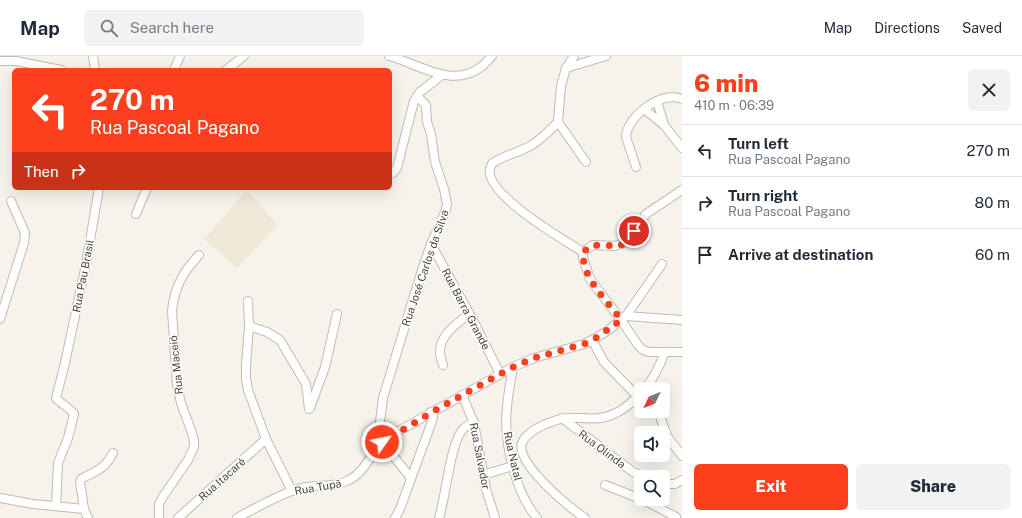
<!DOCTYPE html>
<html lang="en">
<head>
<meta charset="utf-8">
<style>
  :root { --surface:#fff; --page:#f2f2f3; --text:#1f2937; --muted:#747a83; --line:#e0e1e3; --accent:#fc3f1d }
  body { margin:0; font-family:"Public Sans",sans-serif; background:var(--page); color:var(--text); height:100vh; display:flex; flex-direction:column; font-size:15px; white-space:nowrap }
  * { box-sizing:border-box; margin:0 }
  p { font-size:13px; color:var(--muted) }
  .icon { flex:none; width:22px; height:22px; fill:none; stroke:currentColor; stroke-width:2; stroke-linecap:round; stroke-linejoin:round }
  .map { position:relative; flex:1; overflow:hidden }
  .panel { display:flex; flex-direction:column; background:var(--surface); width:340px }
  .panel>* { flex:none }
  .top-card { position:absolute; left:12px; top:12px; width:380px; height:122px; border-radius:6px; box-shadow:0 4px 16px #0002; background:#fc3f1d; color:#fff; overflow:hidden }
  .needle { width:26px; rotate:227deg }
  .tools { position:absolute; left:634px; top:326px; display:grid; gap:8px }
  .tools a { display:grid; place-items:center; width:36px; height:36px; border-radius:6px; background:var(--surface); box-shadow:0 4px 16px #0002; font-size:20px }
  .pin { position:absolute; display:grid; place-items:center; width:34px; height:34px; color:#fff; margin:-17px; border:2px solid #fff; border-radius:50%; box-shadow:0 1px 4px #0007 }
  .me { position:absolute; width:44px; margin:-22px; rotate:57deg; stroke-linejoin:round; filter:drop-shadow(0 0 3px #0008) }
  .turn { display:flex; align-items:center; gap:14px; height:84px; padding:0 12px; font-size:18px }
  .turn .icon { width:52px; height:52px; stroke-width:2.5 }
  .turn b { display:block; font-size:28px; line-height:34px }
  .then { display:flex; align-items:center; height:38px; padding:0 12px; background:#0003; gap:8px; font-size:15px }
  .round { display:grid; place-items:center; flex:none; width:42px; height:42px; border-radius:6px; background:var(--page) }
  .headline { display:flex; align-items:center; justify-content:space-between; height:68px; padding:0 12px }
  h1 { font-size:24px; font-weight:800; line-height:30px; color:var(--accent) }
  .primary-button { display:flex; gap:8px; margin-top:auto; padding:8px 12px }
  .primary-button a { flex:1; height:46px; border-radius:6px; background:var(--accent); color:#fff; font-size:16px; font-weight:800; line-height:46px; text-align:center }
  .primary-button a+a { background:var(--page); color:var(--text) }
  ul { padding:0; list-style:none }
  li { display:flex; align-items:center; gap:12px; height:52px; padding:0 12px; border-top:1px solid var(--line) }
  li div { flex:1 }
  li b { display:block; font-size:15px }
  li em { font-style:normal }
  header { display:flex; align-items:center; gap:24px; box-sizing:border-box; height:56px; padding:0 20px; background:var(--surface); border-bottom:1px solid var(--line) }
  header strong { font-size:19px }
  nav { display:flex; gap:22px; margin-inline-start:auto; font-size:14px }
  .search { width:280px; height:36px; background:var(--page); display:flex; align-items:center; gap:10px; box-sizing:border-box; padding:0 14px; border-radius:6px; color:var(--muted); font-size:15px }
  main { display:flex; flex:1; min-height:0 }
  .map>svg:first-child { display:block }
</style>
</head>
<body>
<header>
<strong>Map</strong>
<div class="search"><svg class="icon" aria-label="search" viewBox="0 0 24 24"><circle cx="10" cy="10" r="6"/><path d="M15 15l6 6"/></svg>Search here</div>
<nav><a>Map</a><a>Directions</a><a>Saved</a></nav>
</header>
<main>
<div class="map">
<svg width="682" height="462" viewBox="0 0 682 462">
  <rect width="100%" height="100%" fill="#f6f3ec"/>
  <polygon fill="#efe8d6" points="247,134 278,169 237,212 204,183"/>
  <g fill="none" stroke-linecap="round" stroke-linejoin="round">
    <defs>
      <g id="minor">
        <polyline points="93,0 95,14"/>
        <path d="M 389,0 C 419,8 452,33 481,11 C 485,8 488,4 492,0"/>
        <polyline points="574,0 566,12 561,30 558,66 586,106"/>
        <polyline points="0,5 16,5 61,14"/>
        <polyline points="566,12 606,0"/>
        <polyline points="174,14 180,0"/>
        <polyline points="226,14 244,0"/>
        <polyline points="657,45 664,69"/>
        <polyline points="644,53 664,69 682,92"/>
        <path d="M 558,66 C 549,75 541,84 530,90 C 522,95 497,102 492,108 C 474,133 566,185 583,196"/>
        <path d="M 636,111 L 626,81 C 627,60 662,34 682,43"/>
        <polyline points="390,118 393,117 397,112 414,45 420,36 442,19"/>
        <polyline points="682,134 646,158 629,182 624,187 615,190 593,189 583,196 583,202 590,223 621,264 638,289 643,294 649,296 682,296"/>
        <polyline points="136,158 147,132"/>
        <polyline points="431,188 473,264 500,318"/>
        <polyline points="248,245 249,270 246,309 246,323 248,334 266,383 292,435"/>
        <polyline points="626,260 682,264"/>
        <polyline points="0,263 24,187 25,177 11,145"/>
        <polyline points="249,270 267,276 280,284 306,328 309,353"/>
        <polyline points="592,284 604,306 638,341"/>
        <path d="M 443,309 C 442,305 440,301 440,297 C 439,279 457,268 469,258"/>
        <path d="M 513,311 C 511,324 508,337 507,351 C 503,384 515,436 537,462"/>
        <path d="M 645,333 C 654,322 660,309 665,296"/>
        <polyline points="462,339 474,367 486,433 495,462"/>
        <polyline points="310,352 325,311 337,258"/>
        <polyline points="658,355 667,380 682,400"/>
        <polyline points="562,362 633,416 644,421"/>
        <polyline points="483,419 513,410"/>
        <polyline points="411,422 382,386 379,373 383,342 422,214 431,188 446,154 447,148 444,133 435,106 431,78 427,66 426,49 417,40"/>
        <polyline points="663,428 675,428 682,424"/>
        <polyline points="605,429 641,443"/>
        <polyline points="0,442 33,448 84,453"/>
        <polyline points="642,443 676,461"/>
        <path d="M 56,450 L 58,407 L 68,382 L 74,358 C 69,351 61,348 56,342 L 65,307 L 86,208 L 99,132"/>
        <path d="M 88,462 L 84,453 L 80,426 L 81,423 C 96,415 105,413 113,397"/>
        <path d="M 159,462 L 159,448 L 162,442 L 188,404 L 194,391 L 194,385 L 192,377 L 181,347 L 177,329 L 172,255 C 174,232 183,216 199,199"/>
        <polyline points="178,462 266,383"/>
        <path d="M 237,462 C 255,452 282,437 301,432 C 317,428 335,432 349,424 C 367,415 372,393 388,381 L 513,311 L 534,302 L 584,288 L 596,282 L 610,273 L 626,260 L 662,208"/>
        <polyline points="395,462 400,453 431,368 433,361 431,356"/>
        <path d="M 439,462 C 446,440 450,388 463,373 C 466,370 470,368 474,367"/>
        <path d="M 585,462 C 570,452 515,407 522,387 C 526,376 544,368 554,365 C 563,361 572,362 581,362 C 587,362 594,363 600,362 C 616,360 630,349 641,337"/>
      </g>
    </defs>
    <use href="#minor" stroke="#c2bbae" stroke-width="10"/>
    <use href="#minor" stroke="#fff" stroke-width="8"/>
  </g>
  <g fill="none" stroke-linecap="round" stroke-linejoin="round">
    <path stroke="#fc3f1d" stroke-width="7" stroke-dasharray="0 12.6" d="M 382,386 L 441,351 L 513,311 L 534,302 L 584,288 L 596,282 L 621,264 C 607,244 582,223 583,196 L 593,189 L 620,190 L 629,182 L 634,175"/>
  </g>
  <g text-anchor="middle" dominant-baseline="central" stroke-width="3" stroke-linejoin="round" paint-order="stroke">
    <g font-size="11" fill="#4b4439" stroke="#fff">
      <text transform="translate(425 212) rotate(-71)">Rua José Carlos da Silva</text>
      <text transform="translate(83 220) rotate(-79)">Rua Pau Brasil</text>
      <text transform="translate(466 253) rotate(62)">Rua Barra Grande</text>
      <text transform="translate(176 309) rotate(-96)">Rua Maceió</text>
      <text transform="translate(602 393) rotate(37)">Rua Olinda</text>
      <text transform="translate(480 400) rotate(79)">Rua Salvador</text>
      <text transform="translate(513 400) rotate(77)">Rua Natal</text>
      <text transform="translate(222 423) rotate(-42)">Rua Itacaré</text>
      <text transform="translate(318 431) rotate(-10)">Rua Tupã</text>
    </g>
  </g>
</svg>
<div class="tools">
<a><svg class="needle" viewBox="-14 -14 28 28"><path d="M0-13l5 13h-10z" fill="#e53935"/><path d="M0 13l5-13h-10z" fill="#747a83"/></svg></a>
<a><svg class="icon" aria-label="sound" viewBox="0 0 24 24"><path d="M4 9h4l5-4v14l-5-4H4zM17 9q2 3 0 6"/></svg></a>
<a><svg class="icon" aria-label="search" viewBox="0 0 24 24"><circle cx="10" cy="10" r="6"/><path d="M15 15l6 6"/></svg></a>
</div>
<div class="pin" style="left:634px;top:175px;background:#d93025"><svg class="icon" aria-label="arrive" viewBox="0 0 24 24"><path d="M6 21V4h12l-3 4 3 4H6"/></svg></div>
<svg class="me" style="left:382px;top:386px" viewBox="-20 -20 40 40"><circle r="17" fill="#fc3f1d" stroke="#fff" stroke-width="3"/><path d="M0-11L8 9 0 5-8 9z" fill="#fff"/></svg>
<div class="top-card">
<div class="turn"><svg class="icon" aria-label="left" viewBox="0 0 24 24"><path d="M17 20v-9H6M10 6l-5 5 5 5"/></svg><div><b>270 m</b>Rua Pascoal Pagano</div></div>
<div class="then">Then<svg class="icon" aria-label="right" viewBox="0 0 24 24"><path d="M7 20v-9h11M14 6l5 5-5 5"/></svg></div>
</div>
</div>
<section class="panel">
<div class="headline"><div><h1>6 min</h1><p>410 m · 06:39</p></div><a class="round"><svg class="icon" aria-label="close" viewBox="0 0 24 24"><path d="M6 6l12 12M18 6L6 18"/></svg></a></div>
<ul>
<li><svg class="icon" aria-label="left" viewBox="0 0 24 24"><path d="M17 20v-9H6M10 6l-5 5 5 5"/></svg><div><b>Turn left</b><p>Rua Pascoal Pagano</p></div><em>270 m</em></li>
<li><svg class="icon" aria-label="right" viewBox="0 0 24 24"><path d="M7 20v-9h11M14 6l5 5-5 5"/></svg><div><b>Turn right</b><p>Rua Pascoal Pagano</p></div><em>80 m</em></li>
<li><svg class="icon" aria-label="arrive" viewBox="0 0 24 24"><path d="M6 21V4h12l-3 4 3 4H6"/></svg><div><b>Arrive at destination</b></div><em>60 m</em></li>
</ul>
<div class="primary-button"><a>Exit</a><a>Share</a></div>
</section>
</main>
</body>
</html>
